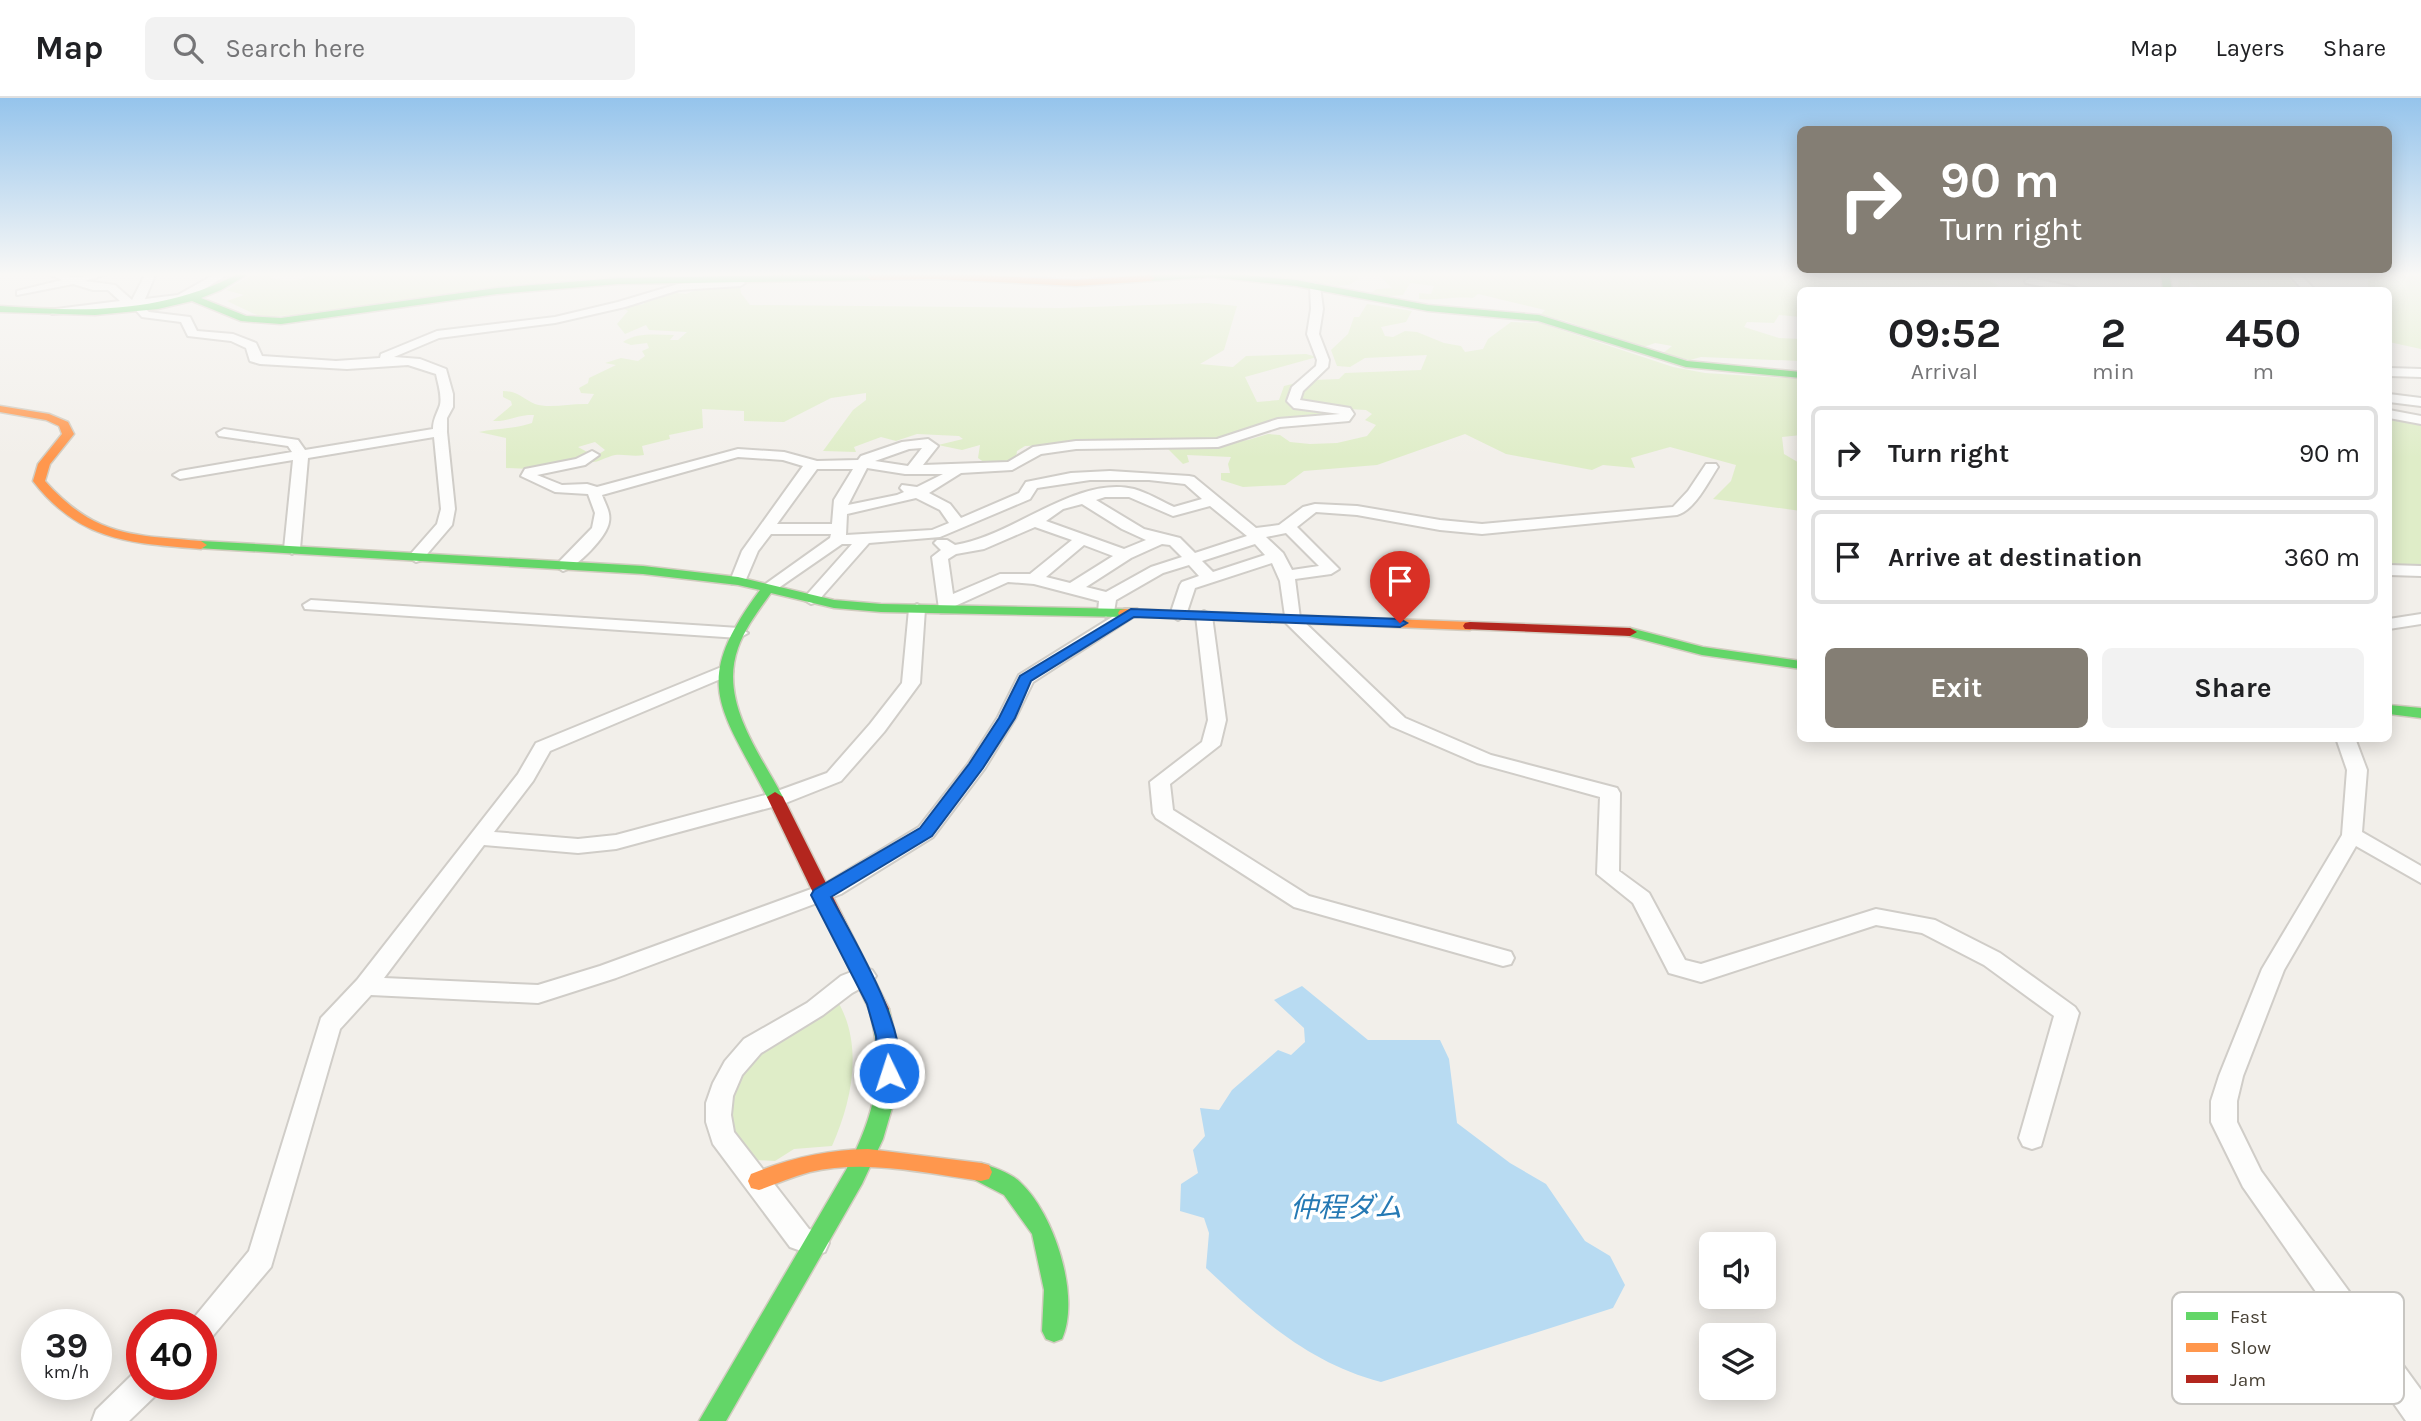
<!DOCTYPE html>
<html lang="en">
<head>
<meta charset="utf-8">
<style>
  :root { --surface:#fff; --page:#f2f2f2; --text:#202124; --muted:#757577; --line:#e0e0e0; --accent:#847e74 }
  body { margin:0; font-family:Karla,"Noto Sans JP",sans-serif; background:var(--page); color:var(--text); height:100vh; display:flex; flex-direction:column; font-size:26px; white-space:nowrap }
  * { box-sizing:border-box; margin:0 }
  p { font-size:23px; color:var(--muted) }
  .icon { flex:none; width:38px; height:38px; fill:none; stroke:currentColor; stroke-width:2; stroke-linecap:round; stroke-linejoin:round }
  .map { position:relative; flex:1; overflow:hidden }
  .drawer { position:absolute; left:1797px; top:189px; width:595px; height:455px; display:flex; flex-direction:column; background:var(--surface); border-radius:10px; box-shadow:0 4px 18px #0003 }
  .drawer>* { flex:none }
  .top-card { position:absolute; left:1797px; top:28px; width:595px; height:147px; border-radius:10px; box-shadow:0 4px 18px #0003; background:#847e74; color:#fff; overflow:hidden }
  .controls { position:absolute; left:1699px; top:1134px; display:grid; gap:14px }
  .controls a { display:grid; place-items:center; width:77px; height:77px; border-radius:10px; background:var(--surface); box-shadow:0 4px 18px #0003; font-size:35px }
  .speed { position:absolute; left:21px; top:1211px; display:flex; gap:14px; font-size:35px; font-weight:700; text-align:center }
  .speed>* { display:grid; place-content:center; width:91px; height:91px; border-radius:50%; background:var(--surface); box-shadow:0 4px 18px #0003; line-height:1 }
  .speed small { font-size:18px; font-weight:400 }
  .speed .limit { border:10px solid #d22; background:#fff; color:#111 }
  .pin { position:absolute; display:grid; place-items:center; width:60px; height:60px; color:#fff; margin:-72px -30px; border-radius:50% 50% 50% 0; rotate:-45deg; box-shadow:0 0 7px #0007 }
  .pin .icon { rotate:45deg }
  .me { position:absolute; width:77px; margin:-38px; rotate:356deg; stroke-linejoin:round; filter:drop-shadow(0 0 5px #0008) }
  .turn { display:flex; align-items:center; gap:24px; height:147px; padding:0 28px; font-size:32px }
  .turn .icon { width:91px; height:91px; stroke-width:2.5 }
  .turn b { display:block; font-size:49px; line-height:60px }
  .eta { display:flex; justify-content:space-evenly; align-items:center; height:119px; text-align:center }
  .eta b { font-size:42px; font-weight:700; line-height:49px }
  .button { display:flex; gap:14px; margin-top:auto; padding:14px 28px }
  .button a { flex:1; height:80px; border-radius:10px; background:var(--accent); color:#fff; font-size:28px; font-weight:700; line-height:80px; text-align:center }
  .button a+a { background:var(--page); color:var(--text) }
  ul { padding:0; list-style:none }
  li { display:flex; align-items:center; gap:21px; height:94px; margin:0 14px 10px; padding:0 14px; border:4px solid var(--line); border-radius:10px }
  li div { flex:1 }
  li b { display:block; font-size:26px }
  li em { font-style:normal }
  header { display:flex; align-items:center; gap:42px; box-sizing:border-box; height:98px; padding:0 35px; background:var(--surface); border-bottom:2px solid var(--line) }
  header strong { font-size:33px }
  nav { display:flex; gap:38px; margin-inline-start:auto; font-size:24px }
  .search { width:490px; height:63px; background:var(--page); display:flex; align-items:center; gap:18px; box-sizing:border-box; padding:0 24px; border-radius:10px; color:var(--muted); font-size:26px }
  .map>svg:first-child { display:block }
</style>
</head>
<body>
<header>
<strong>Map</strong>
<div class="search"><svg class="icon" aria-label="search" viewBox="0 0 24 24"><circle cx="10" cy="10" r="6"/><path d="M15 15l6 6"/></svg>Search here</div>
<nav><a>Map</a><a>Layers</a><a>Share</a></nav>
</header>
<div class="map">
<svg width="2421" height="1323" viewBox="0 0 2421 1323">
  <rect width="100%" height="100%" fill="#f2efea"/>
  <g fill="#dfedc8">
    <path d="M 255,175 L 272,175 L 271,180 C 286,183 300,185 312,175 L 740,175 L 677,175 L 505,188 L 315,216 L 261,219 L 227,203 L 244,197 L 226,192 Z"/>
    <polygon points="748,175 1050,175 1046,180 933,175 767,178"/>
    <polygon points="1241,175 1357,175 1359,181 1349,187 1337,188"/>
    <path d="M 1377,175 L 1984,175 L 1981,178 L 1999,188 L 1981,191 L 1947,187 L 1905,189 L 1911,192 L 1801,192 L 1801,219 L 1779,217 L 1774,225 L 1747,224 L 1744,229 L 1779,240 L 1801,241 L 1801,263 L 1701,259 L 1690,262 L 1662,256 L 1672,248 L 1655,245 L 1641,250 L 1566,223 L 1540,217 L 1545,212 L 1478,196 L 1473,200 C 1453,198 1438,203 1419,201 L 1419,195 L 1431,196 L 1434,188 L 1410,185 L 1403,197 L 1382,199 L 1367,197 L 1377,191 L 1392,190 Z"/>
    <polygon points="2179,175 2282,175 2298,188 2279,192 2204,192 2190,185 2189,192 2178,192"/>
    <polygon points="2374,175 2421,175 2421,251 2389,244 2389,192 2359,192 2368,189 2368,176"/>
    <path d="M 740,187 L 741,195 L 750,207 L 1060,210 L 1207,205 L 1237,208 L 1224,252 L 1200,266 L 1233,269 L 1246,258 L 1306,256 L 1317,259 L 1245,279 L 1257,304 L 1279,302 L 1284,288 L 1300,284 L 1288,301 L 1290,306 L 1302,311 L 1340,315 L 1339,318 L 1273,322 L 1250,332 L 1227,337 L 1220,341 L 1025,348 L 1017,353 L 1016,360 L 1007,366 L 988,367 L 978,360 L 980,347 L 962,352 L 938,347 L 963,341 L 959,338 L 917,336 L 896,343 L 881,339 L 854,349 L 856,354 L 823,353 L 853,312 L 866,302 L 866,295 L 831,300 L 784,324 L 744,323 L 744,313 L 702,311 L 703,330 L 669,337 L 670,341 L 642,348 L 644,357 C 633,359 625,356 615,357 C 605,359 597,366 587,364 L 605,352 L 595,344 L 578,349 L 589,355 L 586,359 L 531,371 L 506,370 L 506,340 L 479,334 C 498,330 514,331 532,325 L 534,317 C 518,316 509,324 493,323 L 512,307 L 511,303 L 503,299 L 503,293 C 518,293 523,301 535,306 C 550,311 572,305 588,306 L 594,296 L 581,295 L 579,290 L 588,285 L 589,280 L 616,267 L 605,265 L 621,260 L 638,263 L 645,258 L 642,253 L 649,250 L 647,245 L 631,247 L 623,244 C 637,234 657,237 674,237 L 670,242 L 678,242 L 687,234 L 649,232 L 646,227 L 625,236 L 617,226 L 628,213 L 622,210 C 630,206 636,208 644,206 L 645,202 L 677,192 L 678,195 L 686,196 L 698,191 L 698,188 Z"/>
    <polygon points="1367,206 1412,213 1406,224 1381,229 1385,238 1393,239 1405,233 1417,234 1444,245 1461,248 1465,254 1483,251 1488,241 1511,224 1540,225 1673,269 1705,275 1801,281 1801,337 1782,339 1784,356 1801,366 1801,413 1713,401 1731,383 1736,367 1670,349 1631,360 1635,370 1603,367 1592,372 1506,356 1465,336 1377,367 1304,373 1285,387 1243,389 1221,382 1221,375 1230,375 1228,366 1231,359 1187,357 1189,364 1183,366 1167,350 1248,342 1268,336 1280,337 1290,344 1310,346 1337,345 1367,338 1376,327 1365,322 1372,316 1366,312 1330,310 1296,302 1314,282 1339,281 1345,275 1421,272 1427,257 1365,260 1350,269 1337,268 1331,252 1348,236 1354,219 1359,219"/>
    <polygon points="2389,317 2421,324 2421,470 2389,468"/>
    <path d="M 837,902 C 864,947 852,1003 832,1048 L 794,1051 L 775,1063 L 757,1062 L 737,1042 L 726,1024 L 726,1000 L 745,960 Z"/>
  </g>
  <path fill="#b8dbf2" d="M 1302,888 L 1368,942 L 1440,942 L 1449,961 L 1457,1025 L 1510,1065 L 1546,1086 L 1585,1143 L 1610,1158 L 1625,1187 L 1613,1210 L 1381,1284 C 1309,1265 1259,1220 1206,1170 L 1209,1135 L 1204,1120 L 1180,1113 L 1181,1086 L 1198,1075 L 1193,1052 L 1205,1038 L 1200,1010 L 1219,1012 L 1232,992 L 1278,952 L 1291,957 L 1305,944 L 1304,930 L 1274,902 Z"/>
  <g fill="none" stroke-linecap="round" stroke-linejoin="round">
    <defs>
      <g id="street">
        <path d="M 46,175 C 56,174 65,179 75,179 C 86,179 98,175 110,175 L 85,183 L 115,187 L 132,202 L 146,175 L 156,175 L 145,201 L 178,197 L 217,175 L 230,175 L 190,200 L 142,208 L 149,214 L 190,219 L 197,233 L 233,236 L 256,245 L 262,258 L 336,263 L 380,260 L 381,256 L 437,233 L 555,219 L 618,204 L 678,186 L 740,182 L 745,185 L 740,188 L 679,192 L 625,209 L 555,225 L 439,240 L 394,259 L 420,261 L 446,271 L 453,296 L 453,309 L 447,320 L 447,334 L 455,411 L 452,427 L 422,462 L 416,464 L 408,459 L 437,426 L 441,411 L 434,339 L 308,360 L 300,451 L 292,456 L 284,451 L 293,362 L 180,381 L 173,377 L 180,373 L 292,354 L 288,348 L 219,338 L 217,335 L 224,331 L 298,342 L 305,352 L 433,331 C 433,321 437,316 440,307 C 442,297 438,286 436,276 L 408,267 L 347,271 L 260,266 L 250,263 L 246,250 L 231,243 L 188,238 L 181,224 L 142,219 L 133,209 L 52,216 L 50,214 L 56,211 L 120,203 L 108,192 L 93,192 L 73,186 L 17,197 L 17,193 L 62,182 Z"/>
        <polygon points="2288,175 2299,175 2315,192 2303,192"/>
        <polygon points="2030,180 2074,189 2080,192 2060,192 2026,185 2025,183"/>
        <path d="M 1315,185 L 1320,188 L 1323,211 L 1319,236 L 1329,262 L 1328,269 L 1303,293 L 1300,302 L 1350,310 L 1354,316 L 1349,323 L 1280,329 L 1218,349 L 1076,351 L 1041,356 L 1012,372 L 961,375 L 929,395 L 950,406 L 961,420 L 1019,395 L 1026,384 L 1071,375 L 1110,373 L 1189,378 L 1194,379 L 1256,430 L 1279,427 L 1303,409 L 1315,406 L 1357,408 L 1440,422 L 1482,426 L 1673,409 L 1688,393 L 1706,366 L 1716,366 L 1718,369 C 1708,384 1695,412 1677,417 L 1482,436 L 1440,432 L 1357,417 L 1316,414 L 1297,429 L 1339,471 L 1331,476 L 1295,481 L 1300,520 L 1405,620 L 1491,657 L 1617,690 L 1620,695 L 1619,773 L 1649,795 L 1685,862 L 1701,866 L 1876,811 L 1935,822 L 2000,855 L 2075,909 L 2079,915 L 2041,1048 L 2032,1051 L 2023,1048 L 2019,1040 L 2054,918 L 1984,867 L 1922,835 L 1876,827 L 1701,884 L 1669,875 L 1633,805 L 1597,776 L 1600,699 L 1477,665 L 1391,628 L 1286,525 L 1280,483 L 1272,465 L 1195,490 L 1186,517 L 1178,522 L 1170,517 L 1180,487 L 1182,484 L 1199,478 L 1189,467 L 1163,475 L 1116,502 L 1114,514 L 1106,519 L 1098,514 L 1099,503 L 1034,486 L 1008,484 L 955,508 L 953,515 L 941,515 L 939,511 L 932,459 L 941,452 L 934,445 L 937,442 L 947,442 L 955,447 C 1013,438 1077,377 1134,391 C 1148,395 1161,403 1174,409 L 1202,401 L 1185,386 L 1149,382 L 1090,382 L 1037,390 L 1030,401 L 940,439 L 869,445 L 817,504 L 811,506 L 803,501 L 852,446 L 842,446 L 774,493 L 762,493 L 760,490 L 830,440 L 831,436 L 771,436 L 758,453 L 744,486 L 732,486 L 730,483 L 742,453 L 803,368 L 783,362 L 738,359 L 602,397 C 605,406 611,414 609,424 C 607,439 577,469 563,473 L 555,468 L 592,430 L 595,415 L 588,396 L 555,394 L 521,378 L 525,371 L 576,361 L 592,353 L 599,357 L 585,367 L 537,377 L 562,387 L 587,386 L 597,389 L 738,351 L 784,354 L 817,363 L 858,362 L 861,358 L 902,344 L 928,341 L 938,348 L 923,367 L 1008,364 L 1033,349 L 1076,343 L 1217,341 L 1278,321 L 1340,316 L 1294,310 L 1287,303 L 1292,289 L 1316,268 L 1317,262 L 1307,236 L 1311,211 L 1310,188 ZM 922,350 L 908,368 L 875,363 L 909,351 ZM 867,370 L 905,376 L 943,376 L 917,389 L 902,387 L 900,390 L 904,394 L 897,397 L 848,407 ZM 817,371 L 853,371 L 834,402 L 832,426 L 777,426 ZM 1105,399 L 1129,399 L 1173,418 L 1210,408 L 1247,438 L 1195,455 L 1180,440 L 1144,431 L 1096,402 ZM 916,400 L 940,412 L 949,425 L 932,432 L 846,437 L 847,416 ZM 1082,406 L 1122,431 L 1146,442 L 1124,451 L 1046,423 L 1063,411 ZM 1035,429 L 1072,442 L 1030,476 L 1000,476 L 953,496 L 948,461 L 956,456 L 984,451 ZM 1286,435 L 1319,468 L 1292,472 L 1283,455 L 1266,439 ZM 1162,446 L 1170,447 L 1182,459 L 1151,469 L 1106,494 L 1086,489 L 1131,460 ZM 1255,446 L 1265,457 L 1213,474 L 1202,463 ZM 1084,447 L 1113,458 L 1070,485 L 1046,479 Z"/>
        <polygon points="2389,270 2421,271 2421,279 2389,278"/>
        <polygon points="2389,296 2421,300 2421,308 2389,304"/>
        <polygon points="2389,312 2421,318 2421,326 2389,320"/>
        <polygon points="2389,467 2421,468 2421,478 2389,477"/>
        <polygon points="311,502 739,530 748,535 739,540 305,511 303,507"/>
        <polygon points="917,506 925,511 920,585 884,634 841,683 783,706 616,751 578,755 484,747 384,880 538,887 600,868 825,786 919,729 968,666 998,619 1019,577 1125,511 1137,511 1139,515 1033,584 1016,619 985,670 933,739 841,796 616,880 538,905 371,897 340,931 271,1169 211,1240 201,1244 201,1227 188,1227 249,1153 321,920 357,882 518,676 536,645 724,568 733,573 730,577 550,653 533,683 494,734 578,741 616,737 769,696 827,675 870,626 902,585 909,511"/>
        <polygon points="1204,513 1212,518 1226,622 1220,647 1170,686 1173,712 1309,798 1511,854 1514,860 1511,866 1503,868 1294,809 1156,720 1153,715 1150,684 1202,644 1208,622 1196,518"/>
        <polygon points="2421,516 2421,526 2389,531 2389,521"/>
        <polygon points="2336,640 2355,640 2367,672 2362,734 2421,768 2421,785 2356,748 2284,872 2243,978 2237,1003 2237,1024 2261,1073 2421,1292 2421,1323 2406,1323 2243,1089 2211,1024 2211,1003 2219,978 2262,871 2342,737 2347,672"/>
        <polygon points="864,869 872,872 876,878 872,884 852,895 823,917 761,955 742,977 733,998 731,1017 734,1034 809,1131 825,1136 829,1145 825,1154 815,1158 790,1149 713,1046 706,1024 706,1005 713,985 725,963 744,941 807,905 841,878"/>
        <polygon points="142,1272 142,1286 160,1286 156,1297 129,1323 92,1323 96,1312 134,1275"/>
      </g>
      <g id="fast">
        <path d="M 240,175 L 250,175 L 221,192 L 201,200 L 246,218 L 281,220 L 497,190 L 618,180 L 871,176 L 875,179 L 871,182 L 618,186 L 497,196 L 281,226 L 241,223 L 192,203 L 158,211 L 95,217 L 0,214 L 0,208 C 86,214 162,216 240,175 Z"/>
        <polygon points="1192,175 1223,175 1296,182 1428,207 1539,217 1687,263 1801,274 1801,280 1686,269 1538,223 1428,213 1296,188 1211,179 1151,183 1147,180 1151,177"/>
        <polygon points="2161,175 2169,175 2172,192 2163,192"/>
        <path d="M 201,443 L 643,468 L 738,479 L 834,502 L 881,506 L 1125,511 L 1132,515 L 1125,519 L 881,514 L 834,510 L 771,495 C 759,512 745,530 738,550 C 719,603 759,654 783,699 L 775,704 L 767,699 C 719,607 691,585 760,492 L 738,487 L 643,476 L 197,450 L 197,444 Z"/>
        <polygon points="1630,530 1703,549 1801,563 1801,571 1702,557 1625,537 1623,534"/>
        <polygon points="2389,607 2421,610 2421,620 2389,616"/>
        <path d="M 879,904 L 886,906 L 889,911 L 897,944 L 898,978 L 895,1000 L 883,1041 L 862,1086 L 726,1323 L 699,1323 L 846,1072 C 875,1017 886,972 869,911 L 872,906 Z"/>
        <path d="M 981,1065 C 993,1069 1011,1075 1020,1084 C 1054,1115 1081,1198 1062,1241 L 1054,1244 L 1046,1241 L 1042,1233 L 1044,1192 L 1032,1136 L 1004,1097 L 973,1081 L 970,1074 L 973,1067 Z"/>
      </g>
      <g id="slow">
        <polygon points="935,175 1076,182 1151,177 1155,180 1151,183 1076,188 935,181 871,182 867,179 871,176"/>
        <path d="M 0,308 L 49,316 L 68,324 L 74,336 L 50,366 L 45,383 C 95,439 132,437 201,443 L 207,447 L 201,451 C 131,445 80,444 33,383 L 38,366 L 62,336 L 59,328 L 46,322 L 0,314 Z"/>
        <polygon points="1125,511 1470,524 1477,528 1470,532 1120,518 1118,515 1120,512"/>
        <path d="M 868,1051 L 981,1065 L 989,1067 L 992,1074 L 989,1081 L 981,1083 C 926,1075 865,1061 810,1074 C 792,1079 776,1086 759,1092 L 751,1090 L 748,1083 L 751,1076 C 790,1060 826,1052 868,1051 Z"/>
      </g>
      <g id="jam">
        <polygon points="1470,524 1630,530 1637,534 1630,538 1465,531 1463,528 1465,525"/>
        <polygon points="775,694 783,699 889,911 886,916 879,918 872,916 869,911 767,699"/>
      </g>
    </defs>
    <use href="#street" stroke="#d0cdc8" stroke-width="4"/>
    <use href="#fast" stroke="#d2ccc0" stroke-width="3"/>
    <use href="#slow" stroke="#d2ccc0" stroke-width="3"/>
    <use href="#jam" stroke="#d2ccc0" stroke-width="3"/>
    <use href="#street" fill="#fdfdfc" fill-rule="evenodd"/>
    <use href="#fast" fill="#63d668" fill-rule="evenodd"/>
    <use href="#slow" fill="#ff974d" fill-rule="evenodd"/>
    <use href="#jam" fill="#b3261e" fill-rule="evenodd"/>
  </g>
  <linearGradient id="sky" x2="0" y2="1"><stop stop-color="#95c4ec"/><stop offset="0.49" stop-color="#f9f8f6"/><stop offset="1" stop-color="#f9f8f6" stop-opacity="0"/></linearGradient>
  <rect width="2421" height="360" fill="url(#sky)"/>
  <path fill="#1a73e8" stroke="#114b97" stroke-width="2" d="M 1131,511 L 1400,521 L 1407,525 L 1400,529 L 1134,519 L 1031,583 L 1015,620 L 983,670 L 932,738 L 831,799 C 850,835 916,943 896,981 L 889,984 L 882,981 L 879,975 L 876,938 L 867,906 L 811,797 L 814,792 L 920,730 L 969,666 L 999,620 L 1020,578 Z"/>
  <g text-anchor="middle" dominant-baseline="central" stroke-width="7" stroke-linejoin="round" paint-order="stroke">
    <g font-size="28" font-style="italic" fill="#2579b4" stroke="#fff">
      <text x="1346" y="1109">仲程ダム</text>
    </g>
  </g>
  <rect x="2172" y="1194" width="232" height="112" rx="10" fill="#fff" stroke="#c8c6c2" stroke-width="2"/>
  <rect x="2186" y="1214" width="32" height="8" fill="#63d668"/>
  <rect x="2186" y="1245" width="32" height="9" fill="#ff974d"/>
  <rect x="2186" y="1277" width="32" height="8" fill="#b3261e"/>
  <g font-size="19" fill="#484135">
    <text x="2230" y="1225">Fast</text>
    <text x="2230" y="1256">Slow</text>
    <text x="2230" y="1288">Jam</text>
  </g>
</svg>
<div class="controls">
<a><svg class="icon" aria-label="sound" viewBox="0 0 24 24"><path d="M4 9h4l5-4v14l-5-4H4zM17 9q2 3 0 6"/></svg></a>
<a><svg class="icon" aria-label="layers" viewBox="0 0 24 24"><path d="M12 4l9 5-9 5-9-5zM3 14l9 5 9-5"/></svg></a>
</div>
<div class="speed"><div>39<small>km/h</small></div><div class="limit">40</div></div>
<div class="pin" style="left:1400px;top:525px;background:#d93025"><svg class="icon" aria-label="arrive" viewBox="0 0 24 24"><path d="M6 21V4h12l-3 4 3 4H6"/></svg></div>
<svg class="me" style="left:889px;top:975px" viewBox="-20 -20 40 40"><circle r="17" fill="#1a73e8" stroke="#fff" stroke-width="3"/><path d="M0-11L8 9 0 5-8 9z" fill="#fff"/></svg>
<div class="top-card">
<div class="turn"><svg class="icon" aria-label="right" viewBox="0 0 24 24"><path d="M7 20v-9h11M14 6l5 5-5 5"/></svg><div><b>90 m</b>Turn right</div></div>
</div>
<section class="drawer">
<div class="eta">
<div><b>09:52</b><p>Arrival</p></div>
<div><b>2</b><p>min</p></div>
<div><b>450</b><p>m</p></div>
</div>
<ul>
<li><svg class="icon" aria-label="right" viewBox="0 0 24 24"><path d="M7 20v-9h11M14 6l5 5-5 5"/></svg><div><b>Turn right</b></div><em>90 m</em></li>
<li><svg class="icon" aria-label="arrive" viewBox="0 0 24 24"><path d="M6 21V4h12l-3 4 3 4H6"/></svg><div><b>Arrive at destination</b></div><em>360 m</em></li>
</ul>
<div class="button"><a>Exit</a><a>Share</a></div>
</section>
</div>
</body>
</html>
